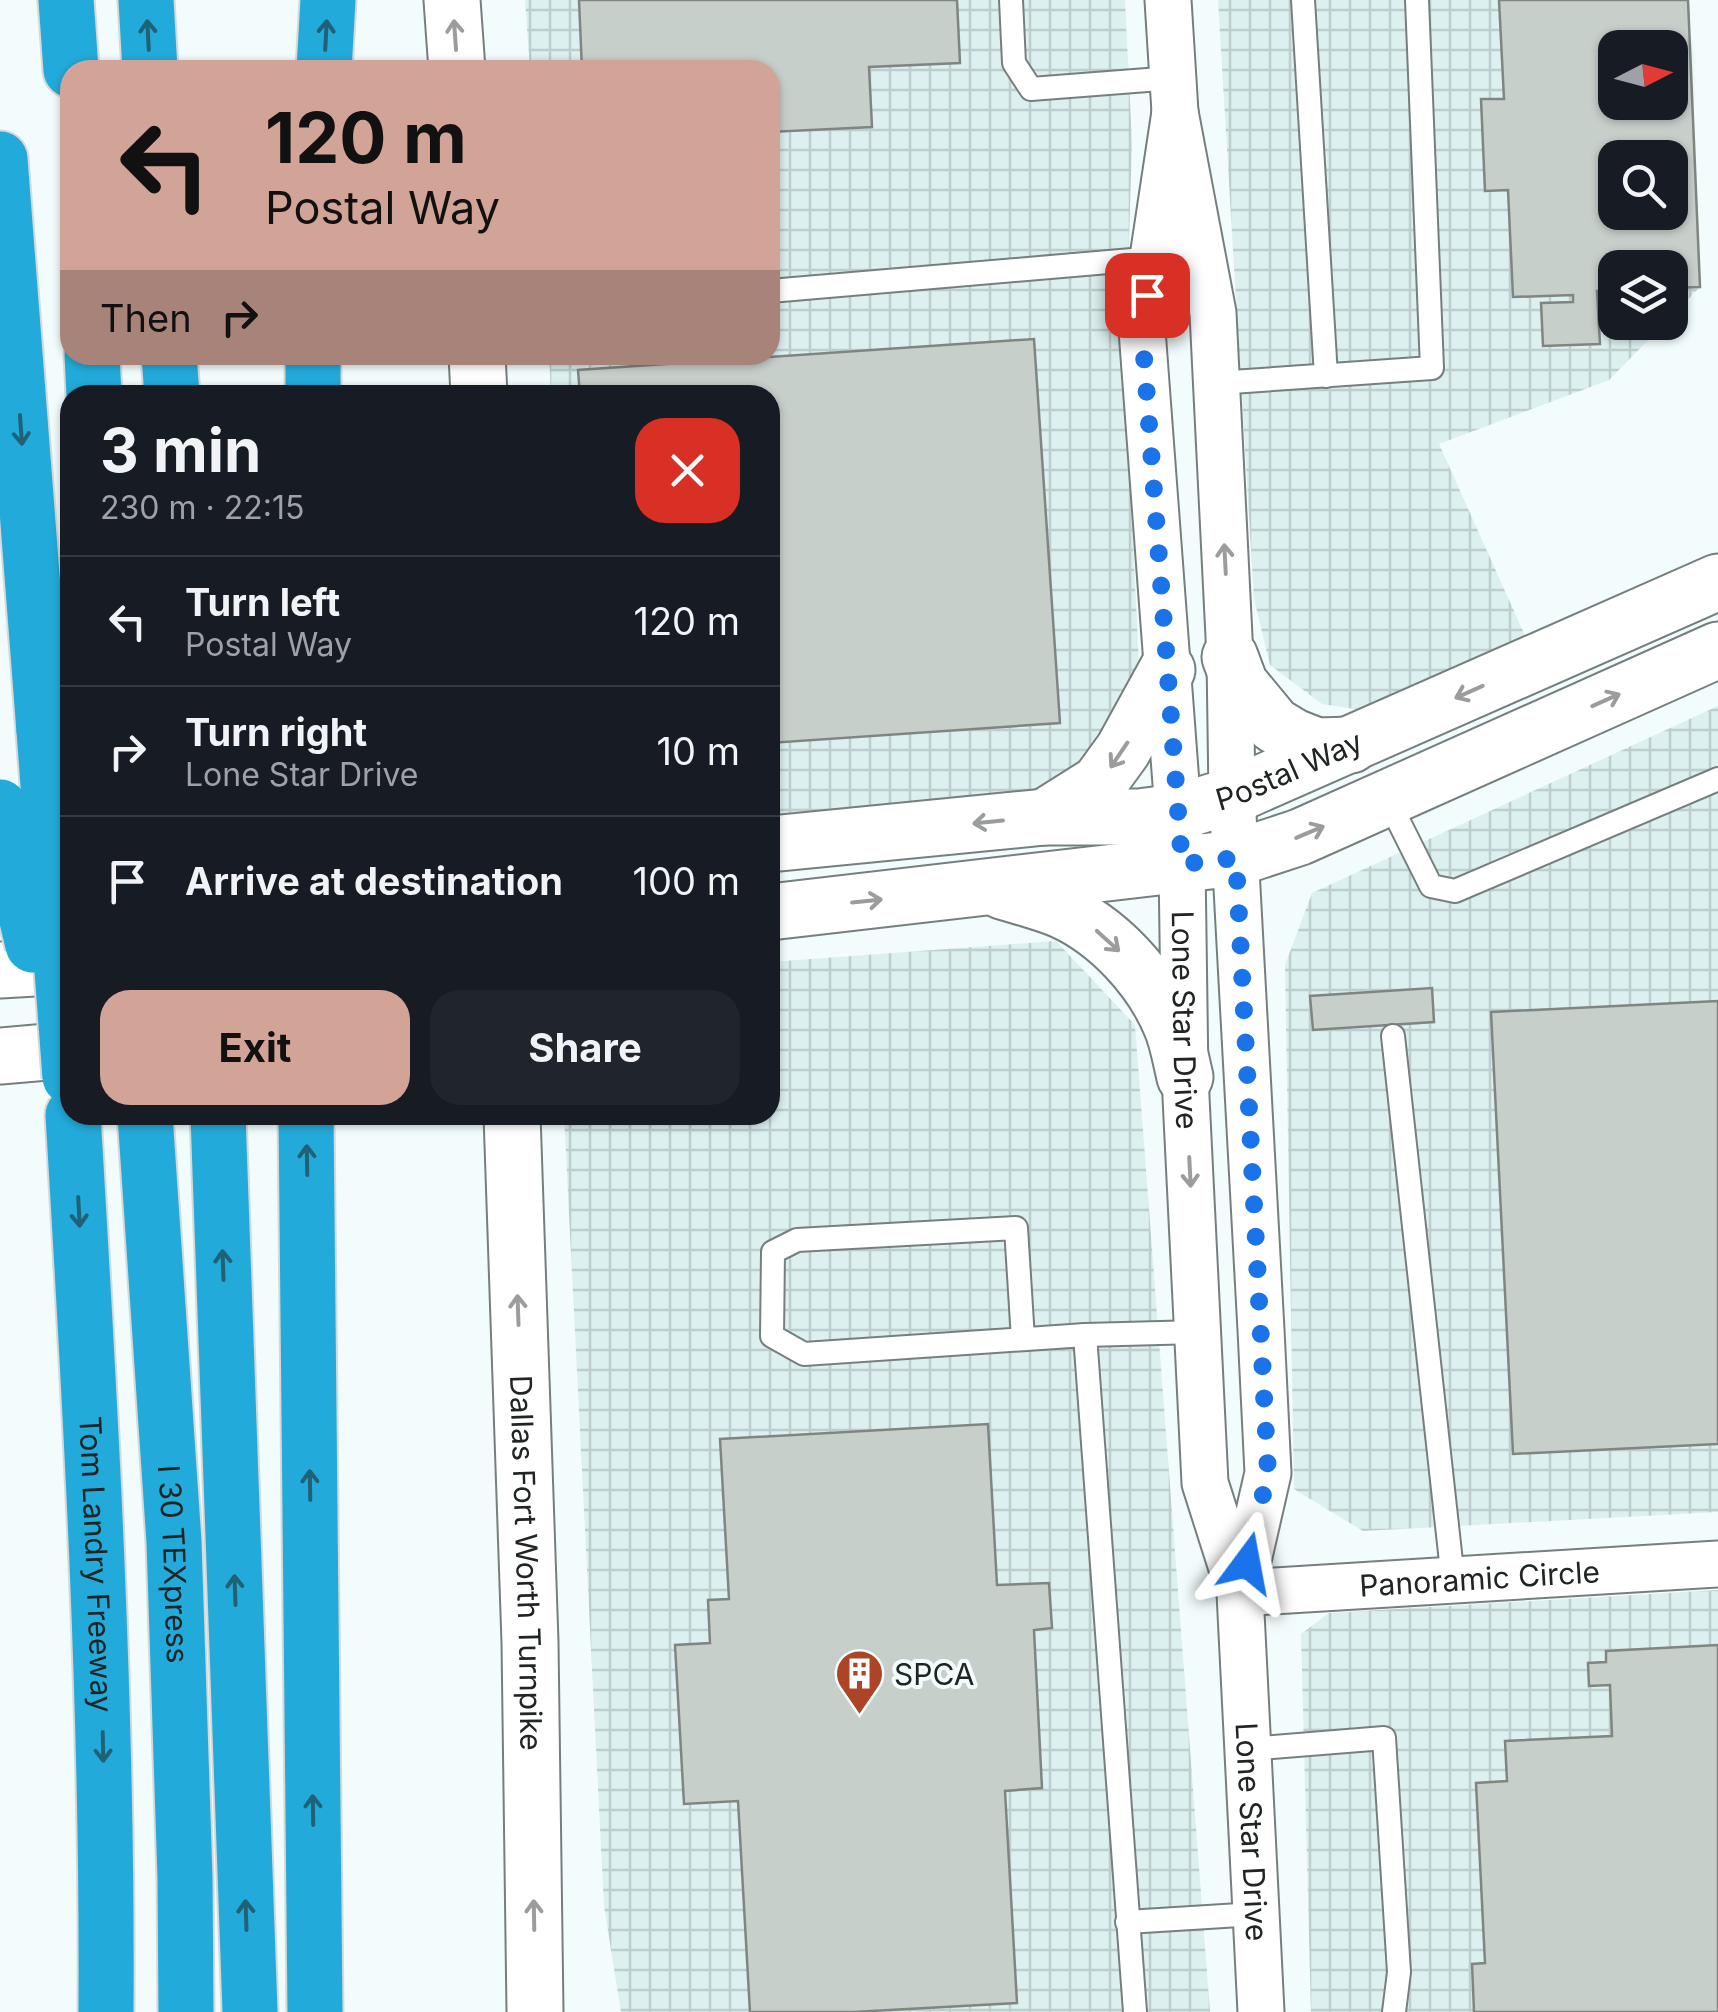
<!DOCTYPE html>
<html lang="en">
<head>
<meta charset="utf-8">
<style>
  :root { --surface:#171b24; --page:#20242c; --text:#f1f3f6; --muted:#9ea1a6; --line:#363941; --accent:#d2a498 }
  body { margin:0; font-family:Inter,sans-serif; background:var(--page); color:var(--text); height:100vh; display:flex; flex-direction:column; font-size:38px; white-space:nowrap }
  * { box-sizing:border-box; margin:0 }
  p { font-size:32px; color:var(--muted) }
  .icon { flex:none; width:55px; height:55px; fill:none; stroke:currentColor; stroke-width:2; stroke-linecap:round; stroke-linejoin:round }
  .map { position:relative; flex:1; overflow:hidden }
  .drawer { position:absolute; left:60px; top:385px; width:720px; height:740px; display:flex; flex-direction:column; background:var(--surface); border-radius:30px; box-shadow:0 2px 8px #0004 }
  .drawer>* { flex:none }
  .banner { position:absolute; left:60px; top:60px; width:720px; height:305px; border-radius:30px; box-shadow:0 2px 8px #0004; background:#d2a498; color:#111; overflow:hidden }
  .needle { width:65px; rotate:84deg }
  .controls { position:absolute; left:1598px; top:30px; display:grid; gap:20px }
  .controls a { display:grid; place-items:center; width:90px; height:90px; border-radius:20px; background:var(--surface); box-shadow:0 2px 8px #0004; font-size:50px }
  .pin { position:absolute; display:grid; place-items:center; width:85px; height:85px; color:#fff; margin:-42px; border-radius:20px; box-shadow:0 5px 15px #0006 }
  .me { position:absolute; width:110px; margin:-55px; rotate:13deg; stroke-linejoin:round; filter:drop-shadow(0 0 8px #0008) }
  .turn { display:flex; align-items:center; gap:35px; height:210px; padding:0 40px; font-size:45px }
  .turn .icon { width:130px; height:130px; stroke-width:2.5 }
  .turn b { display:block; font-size:70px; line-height:85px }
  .then { display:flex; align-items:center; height:95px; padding:0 40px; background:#0003; gap:20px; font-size:38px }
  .round { display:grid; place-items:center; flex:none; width:105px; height:105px; border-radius:30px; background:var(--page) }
  .headline { display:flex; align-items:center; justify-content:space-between; height:170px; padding:0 40px }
  h1 { font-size:60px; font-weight:700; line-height:75px }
  .action { display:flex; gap:20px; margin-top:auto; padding:20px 40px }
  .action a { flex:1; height:115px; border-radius:30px; background:var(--accent); color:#111; font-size:40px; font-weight:700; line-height:115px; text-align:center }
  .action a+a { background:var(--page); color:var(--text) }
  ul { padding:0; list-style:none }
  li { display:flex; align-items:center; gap:30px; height:130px; padding:0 40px; border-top:2px solid var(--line) }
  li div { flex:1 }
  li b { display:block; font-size:38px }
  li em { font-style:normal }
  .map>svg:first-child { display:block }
</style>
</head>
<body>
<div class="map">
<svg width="1718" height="2012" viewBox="0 0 1718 2012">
  <defs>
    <pattern id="industrial-grid" width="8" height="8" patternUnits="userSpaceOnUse" patternTransform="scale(2.5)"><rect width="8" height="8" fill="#dcf0ef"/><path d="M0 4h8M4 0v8" fill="none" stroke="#bccecd"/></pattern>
  </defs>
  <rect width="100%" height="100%" fill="#f2fcfc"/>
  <g fill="url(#industrial-grid)" fill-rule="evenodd">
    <polygon points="525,0 1125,0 1132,143 1125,369 1139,667 1101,752 1032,798 770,817 770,395 551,395 549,355 770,355 770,70 530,70"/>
    <path d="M 1218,0 L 1688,0 L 1700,287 L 1670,318 L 1670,268 L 1615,268 L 1615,322 L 1665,323 L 1609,380 L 1439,444 L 1527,640 L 1375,712 L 1322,704 L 1270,665 L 1254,599 ZM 1615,48 L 1670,48 L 1670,102 L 1615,102 ZM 1615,158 L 1670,158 L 1670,212 L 1615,212 Z"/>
    <polygon points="1718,706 1718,1512 1363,1531 1294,1489 1285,965 1312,893"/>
    <polygon points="1056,941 1135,1025 1210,2012 621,2012 604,1906 564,1115 770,1115 770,962"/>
    <polygon points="1718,1590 1718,2012 1311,2012 1301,1634 1329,1613"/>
  </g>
  <g fill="#c7cfcb" stroke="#7f8682" stroke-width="2.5" fill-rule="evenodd">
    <polygon points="579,0 957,0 960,63 869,67 872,127 770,132 770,70 582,70"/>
    <path d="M 1499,0 L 1688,0 L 1700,287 L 1670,288 L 1670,268 L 1615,268 L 1615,290 L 1597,291 L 1600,344 L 1543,346 L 1541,303 L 1573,302 L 1573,295 L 1513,297 L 1508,190 L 1485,191 L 1481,99 L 1504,99 ZM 1615,48 L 1670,48 L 1670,102 L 1615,102 ZM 1615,158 L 1670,158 L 1670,212 L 1615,212 Z"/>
    <polygon points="1034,339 1060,723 770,743 770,395 580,395 578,370"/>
    <polygon points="1432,988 1434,1022 1313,1030 1310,996"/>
    <polygon points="1718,1001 1718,1444 1513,1454 1491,1012"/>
    <polygon points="988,1424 997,1585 1049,1583 1052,1628 1034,1630 1042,1788 1005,1791 1017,2003 853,2012 750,2012 738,1801 684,1804 675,1645 710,1643 708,1600 729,1599 720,1439"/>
    <polygon points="1718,1645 1718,2012 1474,2012 1472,1964 1485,1963 1476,1783 1507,1781 1505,1741 1612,1736 1610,1685 1589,1686 1588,1663 1606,1662 1606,1651"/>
  </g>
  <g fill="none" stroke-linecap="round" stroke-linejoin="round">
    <defs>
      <g id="lane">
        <polyline points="1011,0 1014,63 1031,89 1173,78"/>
        <polyline points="1303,0 1326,376"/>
        <polyline points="770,291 1202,254"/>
        <polyline points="1217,383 1432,368 1417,0"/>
        <polyline points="1387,798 1431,886 1455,891 1718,779"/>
        <polyline points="1393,1036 1453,1580"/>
        <polyline points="1023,1339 1016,1228 797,1240 773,1252 772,1336 804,1354 1085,1335"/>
        <polyline points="1248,1749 1384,1738 1399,1972 1394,2012"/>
        <polyline points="1127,1922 1256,1914"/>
        <polyline points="1135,2012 1085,1335 1198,1332"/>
      </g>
      <g id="street">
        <polyline points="1168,0 1175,112 1213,313 1230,657 1232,796 1261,1330 1268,1473 1241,1591"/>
        <path id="s1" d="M 1175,112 L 1142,330 L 1182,864 L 1185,1077 L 1205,1483 L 1240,1593 L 1261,2012"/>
        <path id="s2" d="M 1240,1593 L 1718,1564"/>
      </g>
      <g id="secondary">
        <polyline points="452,0 457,70"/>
        <polyline points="477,355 479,395"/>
        <polyline points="1230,657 1240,684 1274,725 1294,737 1317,746 1351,745"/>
        <polyline points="1045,817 1099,783 1123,750 1167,670"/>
        <path id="s3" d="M 770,844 L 1045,817 L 1139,817 L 1177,812 L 1232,796 L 1718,582"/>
        <path d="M 1002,891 C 1021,897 1042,902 1061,910 C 1108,931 1151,977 1171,1025 C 1178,1041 1181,1061 1185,1077"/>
        <polyline points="770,912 1236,858 1300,837 1718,650"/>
        <polyline points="0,970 70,966"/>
        <polyline points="0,1056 70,1050"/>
        <path id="s4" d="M 512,1115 L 530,1642 L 535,2012"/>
      </g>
      <g id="highway">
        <polyline points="66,0 71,70"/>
        <polyline points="146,0 150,70"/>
        <polyline points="324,70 328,0"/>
        <polyline points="0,159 44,731"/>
        <polyline points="92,355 94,395"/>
        <polyline points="169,355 172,395"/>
        <polyline points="313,395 313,355"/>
        <path id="s5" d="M 73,1115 C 91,1414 108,1713 106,2012"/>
        <path id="s6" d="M 145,1115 L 174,1542 L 185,1878 L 186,2012"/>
        <polyline points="218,1115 250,2012"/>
        <polyline points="306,1115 315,2012"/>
      </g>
    </defs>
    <use href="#lane" stroke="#767f7e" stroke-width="26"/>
    <use href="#street" stroke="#767f7e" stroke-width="49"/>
    <use href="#secondary" stroke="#767f7e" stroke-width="59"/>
    <use href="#highway" stroke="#d7d8d8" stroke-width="59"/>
    <use href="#lane" stroke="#fff" stroke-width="22"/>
    <use href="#street" stroke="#fff" stroke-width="45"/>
    <use href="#secondary" stroke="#fff" stroke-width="55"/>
    <use href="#highway" stroke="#22abda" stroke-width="55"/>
    <defs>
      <g id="highway-bridge">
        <polyline points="44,731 70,1077"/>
        <polyline points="0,807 33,945"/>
      </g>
    </defs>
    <use href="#highway-bridge" stroke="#d7d8d8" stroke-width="59" stroke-linecap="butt"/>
    <use href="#highway-bridge" stroke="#22abda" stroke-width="55"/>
  </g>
  <defs><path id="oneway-shaft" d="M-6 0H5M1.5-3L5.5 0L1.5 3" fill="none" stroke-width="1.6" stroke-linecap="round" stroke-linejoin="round" transform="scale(2.5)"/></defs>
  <g stroke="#216176">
    <use href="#oneway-shaft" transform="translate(148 35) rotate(-93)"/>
    <use href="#oneway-shaft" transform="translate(326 35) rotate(-87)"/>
    <use href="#oneway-shaft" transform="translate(21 430) rotate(86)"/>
    <use href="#oneway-shaft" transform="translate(307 1160) rotate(-91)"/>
    <use href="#oneway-shaft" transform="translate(79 1212) rotate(87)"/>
    <use href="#oneway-shaft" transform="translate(223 1265) rotate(-92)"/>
    <use href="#oneway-shaft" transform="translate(310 1485) rotate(-91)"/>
    <use href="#oneway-shaft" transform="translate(235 1590) rotate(-92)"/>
    <use href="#oneway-shaft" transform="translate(103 1747) rotate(89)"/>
    <use href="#oneway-shaft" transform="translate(313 1810) rotate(-91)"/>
    <use href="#oneway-shaft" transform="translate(246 1915) rotate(-92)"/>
  </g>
  <g stroke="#9b9c9c">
    <use href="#oneway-shaft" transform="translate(455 35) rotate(-94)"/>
    <use href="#oneway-shaft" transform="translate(1225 559) rotate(-93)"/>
    <use href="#oneway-shaft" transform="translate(1469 692) rotate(156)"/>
    <use href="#oneway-shaft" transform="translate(1606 700) rotate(-24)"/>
    <use href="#oneway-shaft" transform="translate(1119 755) rotate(124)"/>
    <use href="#oneway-shaft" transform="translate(988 822) rotate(174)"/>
    <use href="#oneway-shaft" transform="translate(1310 832) rotate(-23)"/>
    <use href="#oneway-shaft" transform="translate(867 901) rotate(-6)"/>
    <use href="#oneway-shaft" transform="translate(1108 941) rotate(42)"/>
    <use href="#oneway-shaft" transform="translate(1190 1172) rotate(87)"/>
    <use href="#oneway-shaft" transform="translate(518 1310) rotate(-92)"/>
    <use href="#oneway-shaft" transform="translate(534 1915) rotate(-91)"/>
  </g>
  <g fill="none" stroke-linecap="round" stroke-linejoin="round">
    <polyline stroke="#1a73e8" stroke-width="18" stroke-dasharray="0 32.4" points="1147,295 1142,330 1182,864 1236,858 1268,1473 1247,1563"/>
  </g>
  <defs>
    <symbol id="building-pin" viewBox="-11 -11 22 30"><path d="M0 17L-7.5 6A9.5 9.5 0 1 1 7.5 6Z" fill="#ad4425" stroke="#f2fcfc"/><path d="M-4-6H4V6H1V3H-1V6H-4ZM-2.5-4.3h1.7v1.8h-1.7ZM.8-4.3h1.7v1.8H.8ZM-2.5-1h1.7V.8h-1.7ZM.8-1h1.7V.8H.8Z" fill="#fff"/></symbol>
  </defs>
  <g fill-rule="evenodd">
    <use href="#building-pin" x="832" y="1646" width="55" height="75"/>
  </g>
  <g text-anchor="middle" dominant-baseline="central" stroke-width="8" stroke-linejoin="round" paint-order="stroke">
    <g font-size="30" fill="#202424" stroke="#f2fcfc">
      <text stroke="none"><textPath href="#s3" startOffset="528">Postal Way</textPath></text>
      <text stroke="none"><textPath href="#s1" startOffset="912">Lone Star Drive</textPath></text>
      <text stroke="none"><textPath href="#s5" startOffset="450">Tom Landry Freeway</textPath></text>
      <text stroke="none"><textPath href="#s6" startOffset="450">I 30 TEXpress</textPath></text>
      <text stroke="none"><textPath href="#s4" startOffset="448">Dallas Fort Worth Turnpike</textPath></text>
      <text stroke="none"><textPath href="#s2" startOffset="240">Panoramic Circle</textPath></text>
      <text stroke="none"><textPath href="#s1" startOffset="1730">Lone Star Drive</textPath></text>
    </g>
    <g font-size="30" fill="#202424" stroke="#f2fcfc" text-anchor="start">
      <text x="894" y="1674">SPCA</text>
    </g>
  </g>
</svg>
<div class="controls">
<a><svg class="needle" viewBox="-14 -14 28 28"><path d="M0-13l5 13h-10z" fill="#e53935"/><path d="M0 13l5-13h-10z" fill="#9ea1a6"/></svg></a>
<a><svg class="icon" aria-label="search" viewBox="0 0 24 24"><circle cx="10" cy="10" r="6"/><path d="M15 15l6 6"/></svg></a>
<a><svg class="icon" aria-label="layers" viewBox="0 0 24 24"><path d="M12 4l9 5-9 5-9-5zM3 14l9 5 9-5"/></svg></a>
</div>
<div class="pin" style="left:1147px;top:295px;background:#d93025"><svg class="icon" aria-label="arrive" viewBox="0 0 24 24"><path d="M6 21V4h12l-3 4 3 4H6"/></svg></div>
<svg class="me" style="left:1247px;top:1563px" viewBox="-20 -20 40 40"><path d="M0-17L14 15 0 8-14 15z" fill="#1a73e8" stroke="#fff" stroke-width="4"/></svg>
<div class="banner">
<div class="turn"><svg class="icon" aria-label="left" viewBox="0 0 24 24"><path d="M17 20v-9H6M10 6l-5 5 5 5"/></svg><div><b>120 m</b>Postal Way</div></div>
<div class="then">Then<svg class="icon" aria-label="right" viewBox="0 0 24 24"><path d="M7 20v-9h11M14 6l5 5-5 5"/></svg></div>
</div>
<section class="drawer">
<div class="headline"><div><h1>3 min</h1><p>230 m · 22:15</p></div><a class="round" style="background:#d93025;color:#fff"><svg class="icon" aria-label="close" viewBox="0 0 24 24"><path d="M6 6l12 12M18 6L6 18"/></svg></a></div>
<ul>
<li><svg class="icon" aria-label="left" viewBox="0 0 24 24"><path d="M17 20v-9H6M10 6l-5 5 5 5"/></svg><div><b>Turn left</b><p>Postal Way</p></div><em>120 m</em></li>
<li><svg class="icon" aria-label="right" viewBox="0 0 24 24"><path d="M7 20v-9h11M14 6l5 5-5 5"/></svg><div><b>Turn right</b><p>Lone Star Drive</p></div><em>10 m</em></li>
<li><svg class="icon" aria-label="arrive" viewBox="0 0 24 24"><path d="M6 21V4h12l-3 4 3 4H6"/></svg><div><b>Arrive at destination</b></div><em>100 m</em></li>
</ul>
<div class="action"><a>Exit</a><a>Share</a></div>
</section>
</div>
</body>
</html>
